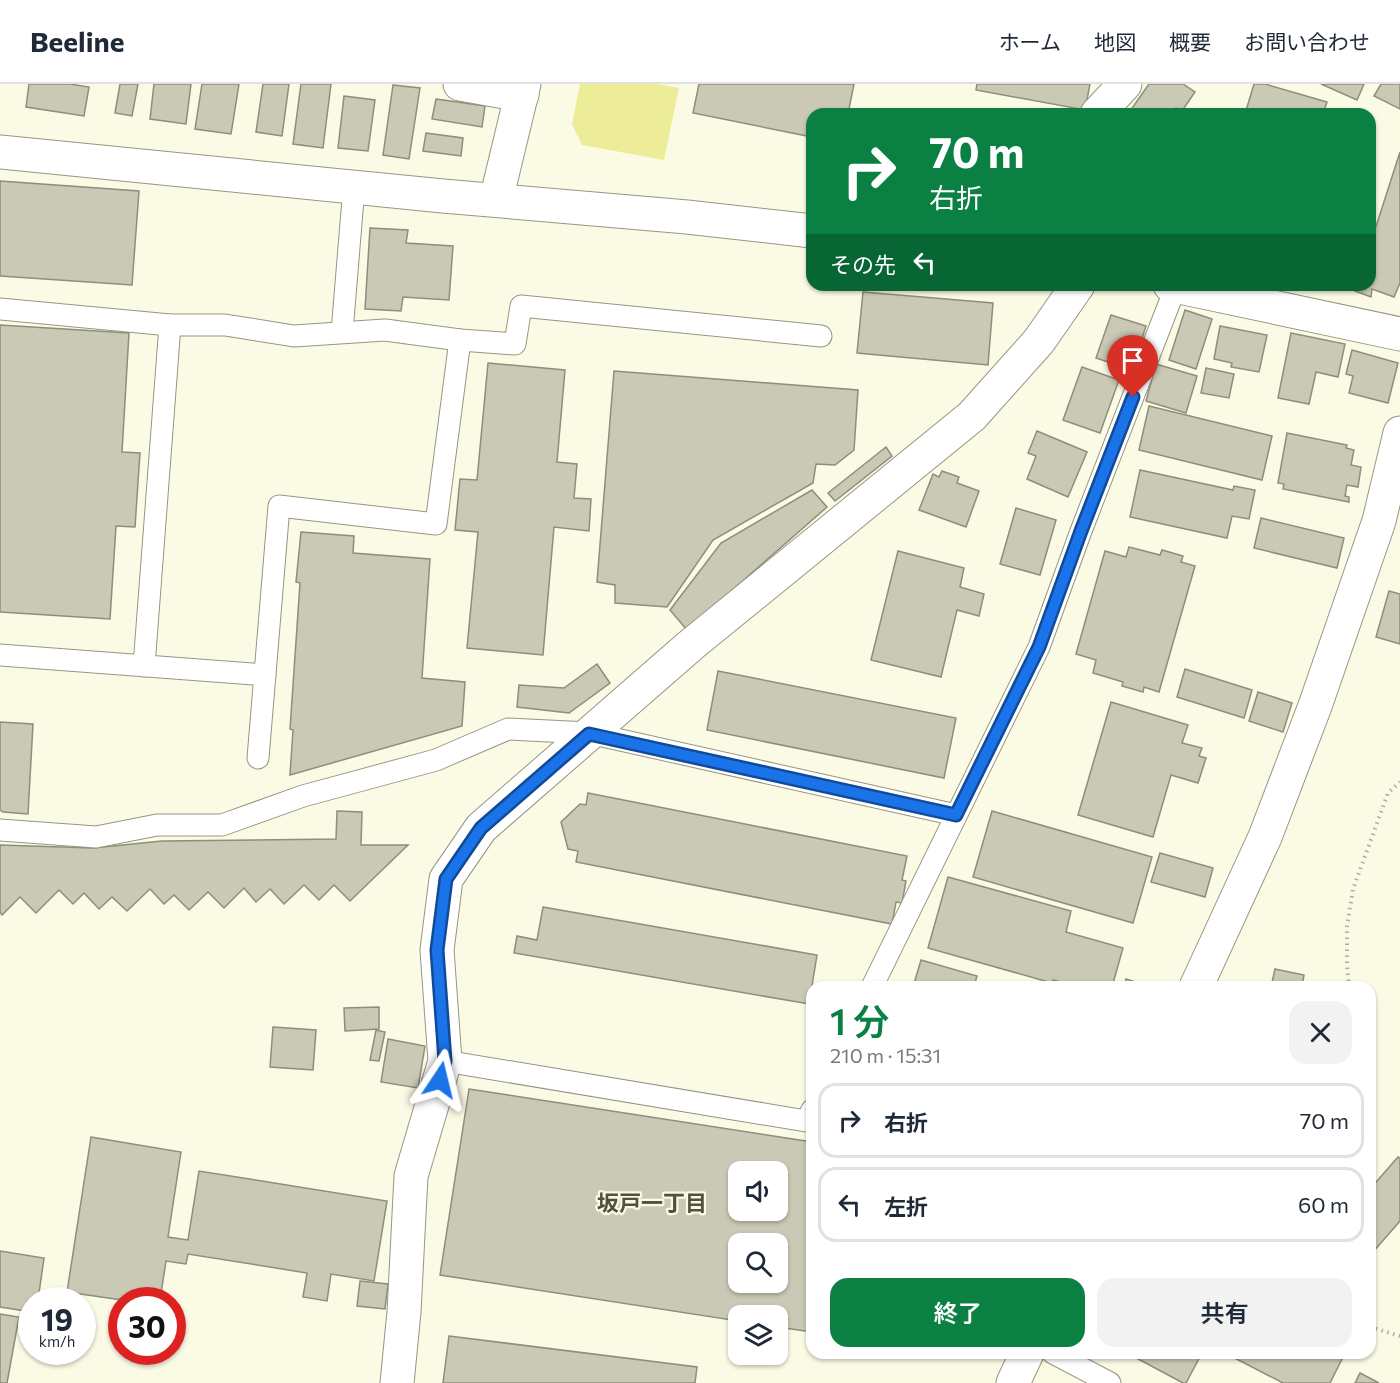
<!DOCTYPE html>
<html lang="ja">
<head>
<meta charset="utf-8">
<style>
  :root { --surface:#fff; --page:#f2f2f3; --text:#1f2937; --muted:#747a83; --line:#e0e1e3; --accent:#0b8043 }
  body { margin:0; font-family:Commissioner,"Noto Sans JP",sans-serif; background:var(--page); color:var(--text); height:100vh; display:flex; flex-direction:column; font-size:22px; white-space:nowrap }
  * { box-sizing:border-box; margin:0 }
  p { font-size:20px; color:var(--muted) }
  .icon { flex:none; width:33px; height:33px; fill:none; stroke:currentColor; stroke-width:2; stroke-linecap:round; stroke-linejoin:round }
  .map { position:relative; flex:1; overflow:hidden }
  .drawer { position:absolute; left:806px; top:897px; width:570px; height:378px; display:flex; flex-direction:column; background:var(--surface); border-radius:18px; box-shadow:0 2px 4px #0004 }
  .drawer>* { flex:none }
  .hud { position:absolute; left:806px; top:24px; width:570px; height:183px; border-radius:18px; box-shadow:0 2px 4px #0004; background:#0b8043; color:#fff; overflow:hidden }
  .controls { position:absolute; left:728px; top:1077px; display:grid; gap:12px }
  .controls a { display:grid; place-items:center; width:60px; height:60px; border-radius:12px; background:var(--surface); box-shadow:0 2px 4px #0004; font-size:30px }
  .speed { position:absolute; left:18px; top:1203px; display:flex; gap:12px; font-size:30px; font-weight:700; text-align:center }
  .speed>* { display:grid; place-content:center; width:78px; height:78px; border-radius:50%; background:var(--surface); box-shadow:0 2px 4px #0004; line-height:1 }
  .speed small { font-size:15px; font-weight:400 }
  .speed .limit { border:9px solid #d22; background:#fff; color:#111 }
  .pin { position:absolute; display:grid; place-items:center; width:51px; height:51px; color:#fff; margin:-62px -26px; border-radius:50% 50% 50% 0; rotate:-45deg; box-shadow:0 0 6px #0007 }
  .pin .icon { rotate:45deg }
  .me { position:absolute; width:66px; margin:-33px; rotate:10deg; stroke-linejoin:round; filter:drop-shadow(0 0 4px #0008) }
  .turn { display:flex; align-items:center; gap:21px; height:126px; padding:0 24px; font-size:27px }
  .turn .icon { width:78px; height:78px; stroke-width:2.5 }
  .turn b { display:block; font-size:42px; line-height:51px }
  .then { display:flex; align-items:center; height:57px; padding:0 24px; background:#0003; gap:12px; font-size:22px }
  .round { display:grid; place-items:center; flex:none; width:63px; height:63px; border-radius:18px; background:var(--page) }
  .overview { display:flex; align-items:center; justify-content:space-between; height:102px; padding:0 24px }
  h1 { font-size:36px; font-weight:600; line-height:45px; color:var(--accent) }
  .action { display:flex; gap:12px; margin-top:auto; padding:12px 24px }
  .action a { flex:1; height:69px; border-radius:18px; background:var(--accent); color:#fff; font-size:24px; font-weight:600; line-height:69px; text-align:center }
  .action a+a { background:var(--page); color:var(--text) }
  ul { padding:0; list-style:none }
  li { display:flex; align-items:center; gap:18px; height:75px; margin:0 12px 9px; padding:0 12px; border:3px solid var(--line); border-radius:18px }
  li div { flex:1 }
  li b { display:block; font-size:22px }
  li em { font-style:normal }
  header { display:flex; align-items:center; gap:36px; box-sizing:border-box; height:84px; padding:0 30px; background:var(--surface); border-bottom:2px solid var(--line) }
  header strong { font-size:28px }
  nav { display:flex; gap:33px; margin-inline-start:auto; font-size:21px }
  .map>svg:first-child { display:block }
</style>
</head>
<body>
<header>
<strong>Beeline</strong>
<nav><a>ホーム</a><a>地図</a><a>概要</a><a>お問い合わせ</a></nav>
</header>
<div class="map">
<svg width="1400" height="1299" viewBox="0 0 1400 1299">
  <rect width="100%" height="100%" fill="#fafae5"/>
  <polygon fill="#eded99" points="580,0 658,0 679,4 664,76 582,61 572,40"/>
  <g fill="#c9c9b5" stroke="#8d8e7b" stroke-width="1.5" fill-rule="evenodd">
    <polygon points="29,0 70,0 89,3 84,32 26,23"/>
    <polygon points="120,0 138,0 132,32 115,29"/>
    <polygon points="154,0 191,0 186,40 150,35"/>
    <polygon points="202,0 239,0 231,50 195,45"/>
    <polygon points="263,0 289,0 282,52 256,48"/>
    <polygon points="301,0 331,0 323,64 293,60"/>
    <polygon points="699,0 854,0 848,30 812,30 812,53 693,29"/>
    <polygon points="977,0 1090,0 1085,26 976,6"/>
    <polygon points="1149,0 1183,0 1195,8 1182,27 1176,24 1172,30 1128,30"/>
    <polygon points="1254,0 1265,0 1327,18 1323,30 1245,30"/>
    <polygon points="1321,0 1364,0 1357,16"/>
    <polygon points="1381,0 1400,0 1400,25 1374,12"/>
    <polygon points="393,1 420,4 409,75 383,71"/>
    <polygon points="344,12 375,16 368,67 338,64"/>
    <polygon points="436,15 485,22 482,43 432,35"/>
    <polygon points="426,49 463,54 461,72 423,67"/>
    <polygon points="1400,68 1400,199 1394,213 1372,205 1371,213 1355,207 1357,201 1370,201 1370,161"/>
    <polygon points="0,97 139,107 132,201 0,192"/>
    <polygon points="370,144 408,146 406,159 453,162 449,216 403,213 401,227 365,225"/>
    <polygon points="863,208 993,219 988,281 857,269"/>
    <polygon points="1185,226 1212,235 1196,285 1169,276"/>
    <polygon points="1111,231 1146,242 1132,286 1096,274"/>
    <polygon points="0,241 129,249 122,368 140,369 135,443 116,442 110,535 0,528"/>
    <polygon points="1220,242 1267,251 1259,288 1231,283 1232,279 1214,275"/>
    <polygon points="1291,249 1345,260 1338,293 1316,288 1309,320 1278,314"/>
    <polygon points="1352,266 1398,279 1388,319 1349,309 1353,292 1346,290"/>
    <polygon points="488,279 565,286 557,378 577,380 574,414 591,415 589,447 554,443 543,571 467,564 478,448 455,446 460,395 477,396"/>
    <polygon points="1156,280 1197,292 1186,329 1146,317"/>
    <polygon points="1082,283 1119,296 1100,349 1063,336"/>
    <polygon points="1206,284 1234,290 1229,314 1201,309"/>
    <polygon points="614,287 858,306 854,366 835,381 816,380 813,399 713,456 667,523 615,519 615,501 597,498"/>
    <polygon points="1149,322 1272,352 1262,396 1139,366"/>
    <polygon points="1037,347 1087,368 1068,413 1027,395 1036,372 1028,369"/>
    <polygon points="1287,349 1347,361 1346,364 1354,366 1351,381 1361,383 1358,403 1347,401 1345,412 1349,413 1349,418 1283,405 1284,400 1278,399"/>
    <polygon points="886,363 892,372 835,417 828,409"/>
    <polygon points="1140,386 1233,406 1234,402 1255,406 1249,435 1232,432 1227,454 1130,433"/>
    <polygon points="942,387 959,393 957,399 979,407 966,443 919,426 933,390 939,393"/>
    <polygon points="812,406 827,423 687,546 670,526 721,459"/>
    <polygon points="1016,424 1056,436 1040,491 1000,480"/>
    <polygon points="1261,434 1344,454 1337,484 1254,464"/>
    <polygon points="301,448 354,452 353,469 430,475 422,594 465,598 462,642 290,691 293,646 290,645 300,499 296,498"/>
    <polygon points="1129,463 1160,471 1162,466 1183,472 1181,478 1195,482 1159,608 1144,603 1143,608 1122,602 1123,598 1093,589 1096,576 1076,570 1105,467 1126,473"/>
    <polygon points="898,467 964,484 960,503 984,510 979,532 957,526 941,593 871,576"/>
    <polygon points="1389,507 1400,510 1400,560 1376,553"/>
    <polygon points="597,580 610,599 569,629 517,623 519,601 564,604"/>
    <polygon points="1185,585 1252,606 1244,634 1177,613"/>
    <polygon points="718,587 956,634 944,694 707,646"/>
    <polygon points="1258,608 1292,619 1283,648 1249,637"/>
    <polygon points="1111,618 1188,641 1182,659 1202,664 1199,672 1206,674 1198,699 1171,691 1153,753 1078,731"/>
    <polygon points="0,638 33,640 28,730 3,728 0,726"/>
    <polygon points="588,709 907,772 902,796 906,797 902,819 896,818 892,840 576,778 578,767 568,765 561,738 580,720 586,721"/>
    <polygon points="337,727 362,728 361,761 408,761 350,817 334,801 319,816 304,801 284,820 270,805 256,818 244,804 224,824 208,808 189,826 174,811 164,820 150,805 127,827 112,813 99,825 84,809 73,820 59,806 36,829 20,813 2,831 0,828 0,761 93,764 162,757 336,755"/>
    <polygon points="992,727 1152,773 1133,839 973,793"/>
    <polygon points="1160,769 1213,784 1205,813 1151,798"/>
    <polygon points="948,793 1071,827 1066,848 1123,864 1112,903 1079,903 1053,896 1052,899 928,864"/>
    <polygon points="543,823 817,871 809,920 514,869 517,852 537,856"/>
    <polygon points="921,876 977,892 974,903 913,903"/>
    <polygon points="1275,885 1304,891 1302,903 1271,903"/>
    <polygon points="1126,895 1151,903 1124,903"/>
    <polygon points="379,923 379,945 345,947 344,924"/>
    <polygon points="273,943 316,946 313,986 270,983"/>
    <polygon points="376,946 385,948 379,977 370,976"/>
    <polygon points="388,955 425,962 418,1004 381,998"/>
    <path d="M 469,1005 L 812,1058 L 812,1248 L 777,1243 L 777,1232 L 738,1232 L 738,1237 L 440,1191 ZM 738,1088 L 777,1088 L 777,1126 L 738,1126 ZM 738,1160 L 777,1160 L 777,1198 L 738,1198 Z"/>
    <polygon points="91,1053 181,1068 168,1153 188,1156 199,1087 387,1117 374,1197 331,1190 327,1217 303,1213 307,1189 188,1170 186,1180 166,1177 160,1216 122,1216 67,1208"/>
    <polygon points="1398,1073 1400,1074 1400,1137 1373,1168 1370,1166 1370,1105"/>
    <polygon points="0,1167 44,1174 38,1216 32,1216 32,1228 0,1223"/>
    <polygon points="360,1197 388,1200 385,1225 357,1222"/>
    <polygon points="0,1230 19,1233 7,1299 0,1299"/>
    <polygon points="449,1252 697,1283 695,1299 443,1299"/>
    <polygon points="1127,1269 1202,1269 1186,1299 1183,1299"/>
    <polygon points="1225,1269 1345,1269 1330,1299 1283,1299"/>
    <polygon points="1360,1289 1379,1299 1355,1299"/>
  </g>
  <g fill="none" stroke-linecap="round" stroke-linejoin="round">
    <defs>
      <g id="lane">
        <polyline points="0,225 170,241 225,241 294,252 385,246 460,256 515,260 521,222 821,252"/>
        <polyline points="342,248 354,103"/>
        <polyline points="0,571 265,591"/>
        <polyline points="144,582 170,241"/>
        <polyline points="258,674 279,422 436,440 460,256"/>
        <polyline points="0,746 96,753 157,741 222,741 303,712 436,676 508,645 589,649 956,731"/>
        <polyline points="872,903 1039,563 1081,447 1176,202"/>
        <polyline points="445,977 806,1037 812,1026"/>
        <polyline points="1053,1269 1110,1299"/>
      </g>
      <g id="street">
        <polyline points="460,0 522,11"/>
        <polyline points="1097,30 1125,0"/>
        <polyline points="1170,201 1400,250"/>
        <polyline points="1196,903 1265,753 1315,622 1379,437 1400,349"/>
        <polyline points="397,1299 404,1228 411,1092 445,977 437,866 446,795 481,744 691,561 972,332 1039,257 1078,201"/>
        <polyline points="1013,1299 1027,1269"/>
      </g>
      <g id="secondary">
        <polyline points="0,68 443,112 687,133 812,147"/>
        <polyline points="496,116 524,0"/>
      </g>
    </defs>
    <use href="#lane" stroke="#969683" stroke-width="23"/>
    <use href="#street" stroke="#969683" stroke-width="35"/>
    <use href="#secondary" stroke="#969683" stroke-width="35"/>
    <g stroke="#aeae9d" stroke-width="4" stroke-dasharray="1.5 4.5" stroke-linecap="butt">
      <polyline points="1349,903 1347,881 1347,843 1353,805 1388,709 1400,698"/>
      <polyline points="1370,1243 1400,1252"/>
    </g>
    <use href="#lane" stroke="#fff" stroke-width="21"/>
    <use href="#street" stroke="#fff" stroke-width="33"/>
    <use href="#secondary" stroke="#fff" stroke-width="33"/>
  </g>
  <g fill="none" stroke-linecap="round" stroke-linejoin="round">
    <defs>
      <polyline id="route" points="440,996 445,977 437,866 446,795 481,744 589,650 956,731 1039,563 1081,447 1133,313"/>
    </defs>
    <use href="#route" stroke="#114b97" stroke-width="15"/>
    <use href="#route" stroke="#1a73e8" stroke-width="10"/>
  </g>
  <g text-anchor="middle" dominant-baseline="central" stroke-width="4.5" stroke-linejoin="round" paint-order="stroke">
    <g font-size="22" font-weight="bold" fill="#515140" stroke="#fafae5">
      <text x="652" y="1118">坂戸一丁目</text>
    </g>
  </g>
</svg>
<div class="controls">
<a><svg class="icon" aria-label="sound" viewBox="0 0 24 24"><path d="M4 9h4l5-4v14l-5-4H4zM17 9q2 3 0 6"/></svg></a>
<a><svg class="icon" aria-label="search" viewBox="0 0 24 24"><circle cx="10" cy="10" r="6"/><path d="M15 15l6 6"/></svg></a>
<a><svg class="icon" aria-label="layers" viewBox="0 0 24 24"><path d="M12 4l9 5-9 5-9-5zM3 14l9 5 9-5"/></svg></a>
</div>
<div class="speed"><div>19<small>km/h</small></div><div class="limit">30</div></div>
<div class="pin" style="left:1133px;top:313px;background:#d93025"><svg class="icon" aria-label="arrive" viewBox="0 0 24 24"><path d="M6 21V4h12l-3 4 3 4H6"/></svg></div>
<svg class="me" style="left:440px;top:996px" viewBox="-20 -20 40 40"><path d="M0-17L14 15 0 8-14 15z" fill="#1a73e8" stroke="#fff" stroke-width="4"/></svg>
<div class="hud">
<div class="turn"><svg class="icon" aria-label="right" viewBox="0 0 24 24"><path d="M7 20v-9h11M14 6l5 5-5 5"/></svg><div><b>70 m</b>右折</div></div>
<div class="then">その先<svg class="icon" aria-label="left" viewBox="0 0 24 24"><path d="M17 20v-9H6M10 6l-5 5 5 5"/></svg></div>
</div>
<section class="drawer">
<div class="overview"><div><h1>1 分</h1><p>210 m · 15:31</p></div><a class="round"><svg class="icon" aria-label="close" viewBox="0 0 24 24"><path d="M6 6l12 12M18 6L6 18"/></svg></a></div>
<ul>
<li><svg class="icon" aria-label="right" viewBox="0 0 24 24"><path d="M7 20v-9h11M14 6l5 5-5 5"/></svg><div><b>右折</b></div><em>70 m</em></li>
<li><svg class="icon" aria-label="left" viewBox="0 0 24 24"><path d="M17 20v-9H6M10 6l-5 5 5 5"/></svg><div><b>左折</b></div><em>60 m</em></li>
</ul>
<div class="action"><a>終了</a><a>共有</a></div>
</section>
</div>
</body>
</html>
